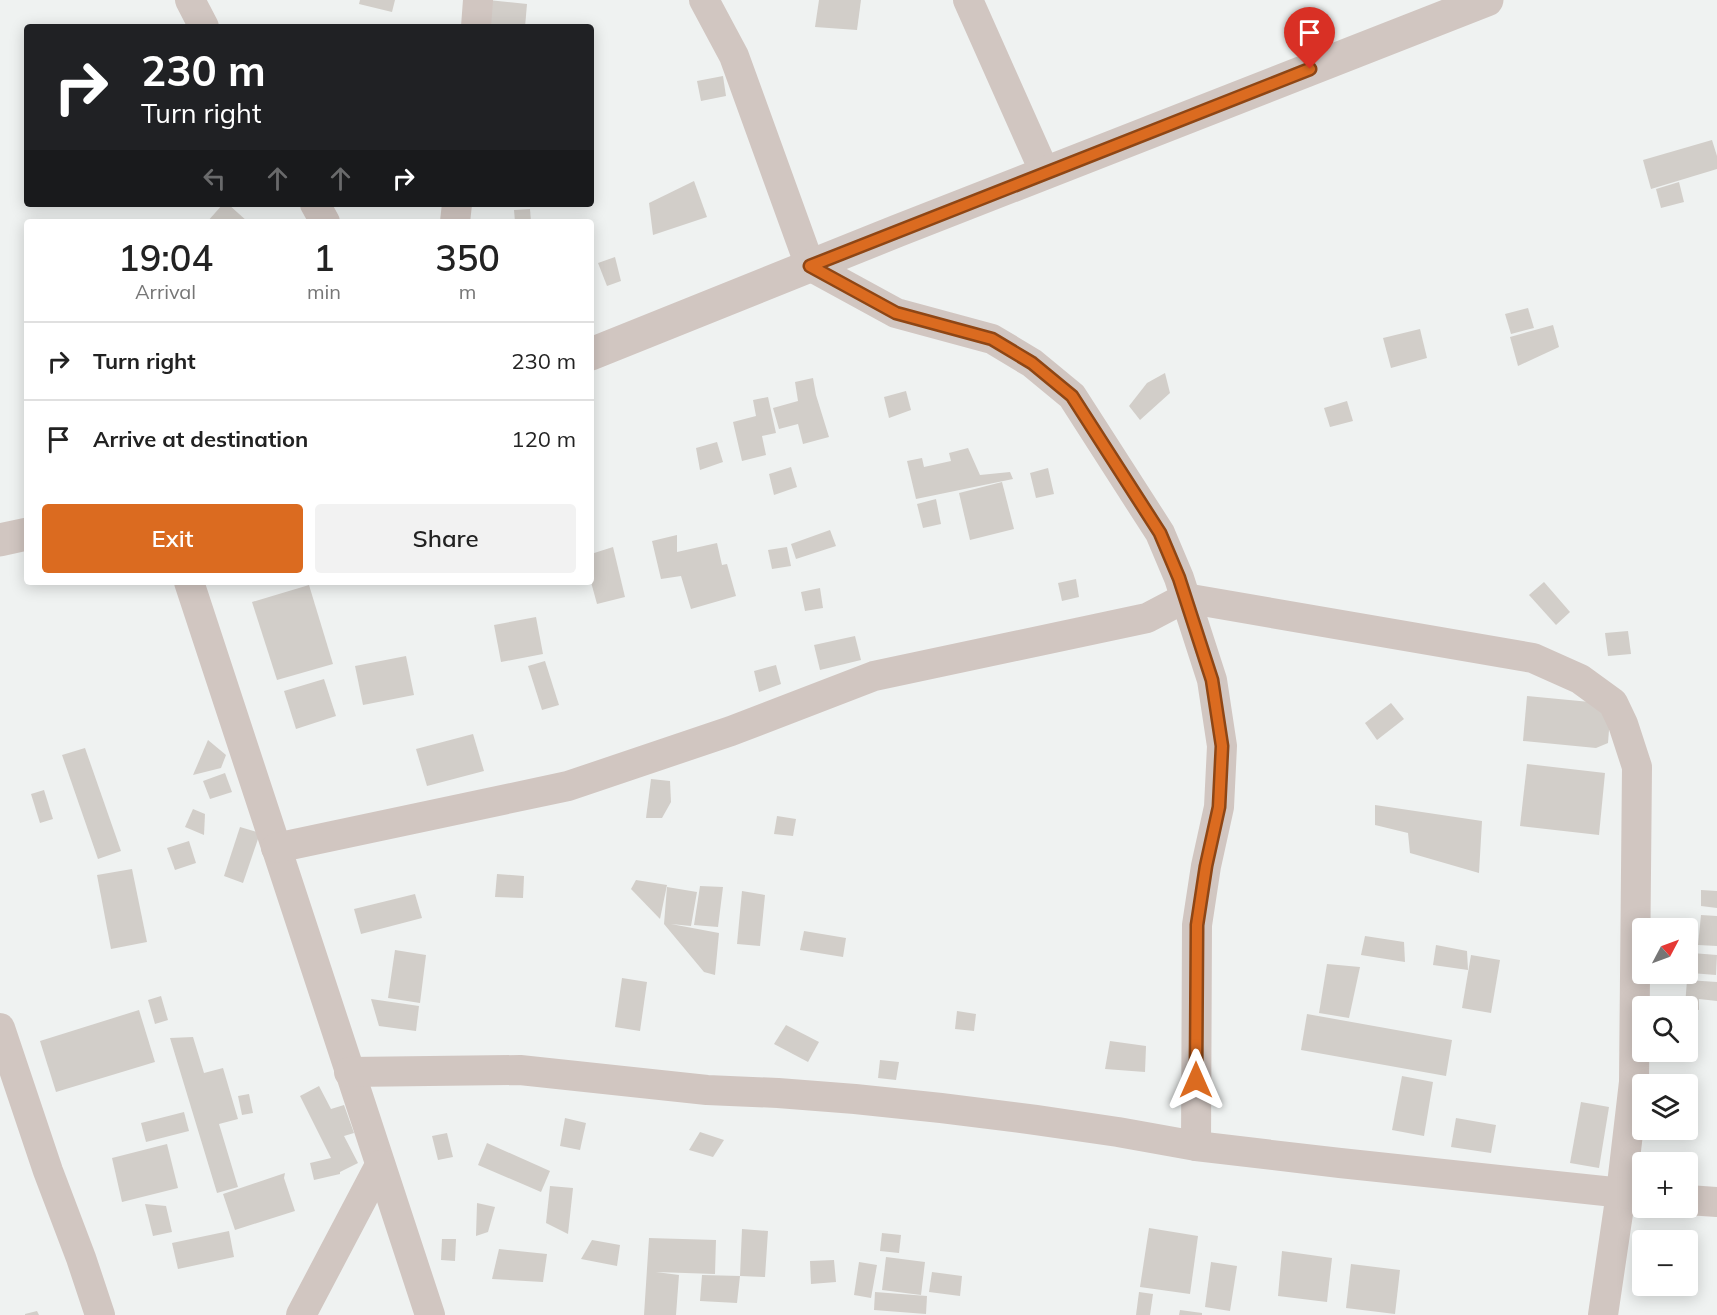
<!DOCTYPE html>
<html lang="en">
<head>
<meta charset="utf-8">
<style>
  :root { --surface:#fff; --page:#f2f2f2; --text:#222; --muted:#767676; --line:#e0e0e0; --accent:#db6b20 }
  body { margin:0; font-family:Mulish,sans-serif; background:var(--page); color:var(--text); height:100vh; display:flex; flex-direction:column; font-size:22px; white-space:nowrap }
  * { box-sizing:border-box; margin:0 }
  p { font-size:20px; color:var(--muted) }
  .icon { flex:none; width:33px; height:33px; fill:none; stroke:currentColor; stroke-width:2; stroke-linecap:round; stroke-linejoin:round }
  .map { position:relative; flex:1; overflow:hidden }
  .drawer { position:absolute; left:24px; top:219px; width:570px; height:366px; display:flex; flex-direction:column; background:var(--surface); border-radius:6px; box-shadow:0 3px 15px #0003 }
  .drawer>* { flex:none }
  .banner { position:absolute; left:24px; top:24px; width:570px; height:183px; border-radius:6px; box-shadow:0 3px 15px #0003; background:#202124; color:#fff; overflow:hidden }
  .needle { width:39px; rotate:49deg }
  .fabs { position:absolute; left:1632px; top:918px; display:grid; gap:12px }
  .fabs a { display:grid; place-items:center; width:66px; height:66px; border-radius:6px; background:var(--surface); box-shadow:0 3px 15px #0003; font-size:30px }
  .pin { position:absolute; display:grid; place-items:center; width:51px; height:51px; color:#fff; margin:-62px -26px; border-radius:50% 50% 50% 0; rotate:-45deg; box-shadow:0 0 6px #0007 }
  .pin .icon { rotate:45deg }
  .me { position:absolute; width:66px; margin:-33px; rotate:0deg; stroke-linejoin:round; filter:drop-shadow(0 0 4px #0008) }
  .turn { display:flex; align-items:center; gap:21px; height:126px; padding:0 18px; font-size:27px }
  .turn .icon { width:78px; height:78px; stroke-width:2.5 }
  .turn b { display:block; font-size:42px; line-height:51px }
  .lanes { display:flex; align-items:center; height:57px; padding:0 18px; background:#0003; justify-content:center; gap:30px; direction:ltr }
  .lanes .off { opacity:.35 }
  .eta { display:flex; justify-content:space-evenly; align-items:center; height:102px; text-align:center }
  .eta b { font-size:36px; font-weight:600; line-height:42px }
  .button { display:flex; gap:12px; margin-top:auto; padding:12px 18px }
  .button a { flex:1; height:69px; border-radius:6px; background:var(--accent); color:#fff; font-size:24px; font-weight:600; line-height:69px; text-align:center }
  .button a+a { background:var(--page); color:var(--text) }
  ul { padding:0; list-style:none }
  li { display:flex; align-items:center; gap:18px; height:78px; padding:0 18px; border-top:2px solid var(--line) }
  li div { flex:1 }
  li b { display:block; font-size:22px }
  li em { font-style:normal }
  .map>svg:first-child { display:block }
</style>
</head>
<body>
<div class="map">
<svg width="1717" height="1315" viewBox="0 0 1717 1315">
  <rect width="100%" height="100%" fill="#eff2f1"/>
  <g fill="#d2cec9">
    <polygon points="360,0 395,0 392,12 359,4"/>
    <polygon points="488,0 527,4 525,27 485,27"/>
    <polygon points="819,0 861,0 857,30 815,27"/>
    <polygon points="723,76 726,96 701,101 697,81"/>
    <polygon points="1712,140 1717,156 1717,169 1651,189 1643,160"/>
    <polygon points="694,181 707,217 653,235 649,203"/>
    <polygon points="1679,182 1684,202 1661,208 1656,189"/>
    <polygon points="223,204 228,204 248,222 207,222"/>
    <polygon points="530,209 531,222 515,222 514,210"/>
    <polygon points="615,257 621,281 607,286 598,263"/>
    <polygon points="1528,308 1534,328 1511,334 1505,314"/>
    <polygon points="1553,325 1559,347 1518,366 1510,337"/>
    <polygon points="1420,329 1427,358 1391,368 1383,338"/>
    <polygon points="1165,373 1170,393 1140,420 1129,406 1147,383"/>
    <polygon points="813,378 816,395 829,437 803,444 798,424 779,429 773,408 798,401 795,382"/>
    <polygon points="906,391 911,410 889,418 884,397"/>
    <polygon points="768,397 776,433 762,436 766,455 742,461 733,422 756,416 753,400"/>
    <polygon points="1347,401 1353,421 1330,427 1324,408"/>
    <polygon points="717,442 723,462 700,470 696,448"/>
    <polygon points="968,448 980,475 1010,472 1013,479 916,499 907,461 922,458 924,467 951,461 949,453"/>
    <polygon points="791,467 797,487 774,495 769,474"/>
    <polygon points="1048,468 1054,494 1036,498 1030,473"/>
    <polygon points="1002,482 1014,529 970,540 959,493"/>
    <polygon points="936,499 941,524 923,528 917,504"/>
    <polygon points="830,530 836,546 796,559 791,544"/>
    <polygon points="677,535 677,552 717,543 722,565 727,564 736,596 691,609 681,576 661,579 652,541"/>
    <polygon points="613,547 625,597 597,604 591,582 591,554"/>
    <polygon points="787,547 791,566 772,569 768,550"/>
    <polygon points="1076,579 1079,597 1062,601 1058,583"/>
    <polygon points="1544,582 1570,612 1556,625 1529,595"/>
    <polygon points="309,585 333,664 277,680 252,602"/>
    <polygon points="820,588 823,608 805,611 801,592"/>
    <polygon points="536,617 543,654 501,662 494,625"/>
    <polygon points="1628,631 1631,654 1608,656 1605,633"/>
    <polygon points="855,636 861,660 820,670 814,645"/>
    <polygon points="406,656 414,695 363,705 355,666"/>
    <polygon points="545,661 559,705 542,710 528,666"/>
    <polygon points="776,665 781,684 759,692 754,671"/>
    <polygon points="324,679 336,716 296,729 284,691"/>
    <polygon points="1527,696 1611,704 1608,743 1596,748 1523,741"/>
    <polygon points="1391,703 1404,719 1377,740 1365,723"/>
    <polygon points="473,734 484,771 427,786 416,749"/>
    <polygon points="208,740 226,755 221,768 193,775"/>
    <polygon points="85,748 121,851 98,859 62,755"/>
    <polygon points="1527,764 1605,773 1599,835 1520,826"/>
    <polygon points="225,773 232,792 210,799 203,781"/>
    <polygon points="651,779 670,781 671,802 662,818 646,818"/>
    <polygon points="44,790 53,819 40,823 31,794"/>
    <polygon points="1375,805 1482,821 1479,873 1410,853 1408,833 1375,825"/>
    <polygon points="193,809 205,814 204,835 185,827"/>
    <polygon points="777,816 796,819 793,836 774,834"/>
    <polygon points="240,827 260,833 243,883 224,876"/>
    <polygon points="189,841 196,863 175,870 167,848"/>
    <polygon points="132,869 147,942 111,949 97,875"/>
    <polygon points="497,874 524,876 523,898 495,897"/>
    <polygon points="636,880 667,885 660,919 631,889"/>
    <polygon points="700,886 723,887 718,927 694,925"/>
    <polygon points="667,887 697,892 691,926 671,924 719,933 715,975 704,972 664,924"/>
    <polygon points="1701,890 1717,891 1717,908 1701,906"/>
    <polygon points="742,891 765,895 760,946 737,944"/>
    <polygon points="415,894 422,918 361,934 354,909"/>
    <polygon points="1701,915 1717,916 1717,946 1698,945"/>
    <polygon points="804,931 846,938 843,957 800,950"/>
    <polygon points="1365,936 1404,942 1405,962 1361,955"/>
    <polygon points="1436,945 1467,951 1468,970 1433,965"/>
    <polygon points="395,950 426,955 420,1003 388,998"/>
    <polygon points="1692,953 1717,955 1716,975 1691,973"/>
    <polygon points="1471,955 1500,960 1491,1013 1462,1008"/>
    <polygon points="1327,964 1360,967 1349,1018 1319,1013"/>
    <polygon points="622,978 647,982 640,1031 615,1027"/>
    <polygon points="1687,980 1717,982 1717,1001 1699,999 1699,1010 1688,1009 1688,1006 1685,1006"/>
    <polygon points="161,996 168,1020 155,1024 148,1000"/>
    <polygon points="371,999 419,1006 416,1031 379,1026"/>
    <polygon points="139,1010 155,1062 56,1092 40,1041"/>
    <polygon points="957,1011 976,1014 974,1031 955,1029"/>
    <polygon points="1307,1014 1452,1040 1446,1076 1301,1050"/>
    <polygon points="786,1025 819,1042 808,1062 774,1044"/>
    <polygon points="193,1037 204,1073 223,1068 238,1119 219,1124 238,1187 217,1193 170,1038"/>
    <polygon points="1110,1041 1146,1046 1145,1072 1105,1069"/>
    <polygon points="880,1060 899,1062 896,1080 878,1078"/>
    <polygon points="1402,1076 1433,1082 1424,1136 1392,1130"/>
    <polygon points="319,1086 331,1109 344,1105 354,1133 344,1136 358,1163 340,1172 340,1174 314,1180 310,1163 331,1158 300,1096"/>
    <polygon points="249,1094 253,1113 242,1115 238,1096"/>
    <polygon points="1581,1102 1609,1107 1599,1168 1570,1163"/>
    <polygon points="184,1112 189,1131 146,1142 141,1123"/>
    <polygon points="565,1118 586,1123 580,1150 560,1146"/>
    <polygon points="1456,1118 1496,1125 1491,1153 1451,1147"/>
    <polygon points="700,1132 724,1140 713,1157 689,1150"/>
    <polygon points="447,1133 453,1157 438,1160 432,1136"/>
    <polygon points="487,1143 550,1171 541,1192 478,1165"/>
    <polygon points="167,1144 178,1188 122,1202 112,1158"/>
    <polygon points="285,1173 284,1178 295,1211 235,1230 223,1194"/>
    <polygon points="550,1186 573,1188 568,1234 546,1223"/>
    <polygon points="477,1203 495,1207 488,1232 476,1236"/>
    <polygon points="145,1204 166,1206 172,1232 153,1236"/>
    <polygon points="1149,1228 1198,1236 1190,1294 1140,1287"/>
    <polygon points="742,1229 768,1231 765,1277 740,1276 737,1303 700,1301 702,1275 740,1276"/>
    <polygon points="229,1231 234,1257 178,1269 172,1243"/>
    <polygon points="882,1233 901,1235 899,1253 880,1251"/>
    <polygon points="649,1238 716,1240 715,1274 656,1272 679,1275 676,1315 644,1315"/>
    <polygon points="442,1239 456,1239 455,1261 441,1260"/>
    <polygon points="592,1240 620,1245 617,1266 581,1259"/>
    <polygon points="499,1249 547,1254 543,1282 492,1279"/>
    <polygon points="1282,1251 1332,1258 1327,1302 1278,1296"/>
    <polygon points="886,1257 925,1262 921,1295 882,1290"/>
    <polygon points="834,1260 836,1282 811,1284 810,1261"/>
    <polygon points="859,1262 877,1265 871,1298 854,1295"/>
    <polygon points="1211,1262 1237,1266 1230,1311 1205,1307"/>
    <polygon points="1351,1264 1400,1270 1395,1314 1346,1308"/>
    <polygon points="932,1272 962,1276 960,1296 929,1292"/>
    <polygon points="875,1292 927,1296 926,1314 874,1310"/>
    <polygon points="1139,1292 1153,1294 1150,1315 1136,1315"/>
    <polygon points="1180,1310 1202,1313 1202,1315 1179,1315"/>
    <polygon points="37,1311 39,1315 25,1315 25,1314"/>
  </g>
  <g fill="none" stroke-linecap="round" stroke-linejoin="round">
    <g stroke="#d1c6c1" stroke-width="30">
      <polyline points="190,0 204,27"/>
      <polyline points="704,0 734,56 810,266 896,313 992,339 1032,363 1072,396 1160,533 1179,578 1212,680 1222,746 1219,807 1206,866 1197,925 1196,1146"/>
      <polyline points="968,0 1045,173"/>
      <polyline points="476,27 478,0"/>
      <polyline points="315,204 325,222"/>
      <polyline points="455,222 457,204"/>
      <polyline points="189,582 430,1315"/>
      <polyline points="276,848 568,786 731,731 874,676 1147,618 1185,598 1533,658 1580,679 1613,703 1623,724 1637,767 1634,1082 1621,1193 1603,1315"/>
      <polyline points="0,1028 48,1171 81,1258 100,1315"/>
      <polyline points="349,1072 520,1070 707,1090 778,1093 855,1099 941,1108 1036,1120 1118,1132 1196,1146 1340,1163 1642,1195"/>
      <polyline points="1688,1200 1717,1202"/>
      <polyline points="301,1315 380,1165"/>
    </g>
    <g stroke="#d1c6c1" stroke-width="33">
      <polyline points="591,354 897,231 1487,0"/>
      <polyline points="0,540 27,534"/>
    </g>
  </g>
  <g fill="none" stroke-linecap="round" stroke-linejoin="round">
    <defs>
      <polyline id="route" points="1196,1080 1197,925 1206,866 1219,807 1222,746 1212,680 1179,578 1160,533 1072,396 1032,363 992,339 896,313 810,266 1310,69"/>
    </defs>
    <use href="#route" stroke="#8e4615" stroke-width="15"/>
    <use href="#route" stroke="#db6b20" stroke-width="10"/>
  </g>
</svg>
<div class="fabs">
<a><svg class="needle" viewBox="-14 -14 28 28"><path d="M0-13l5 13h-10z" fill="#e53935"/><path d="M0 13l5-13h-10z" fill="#767676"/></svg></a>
<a><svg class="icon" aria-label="search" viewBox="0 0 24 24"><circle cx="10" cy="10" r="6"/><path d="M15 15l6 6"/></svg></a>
<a><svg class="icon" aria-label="layers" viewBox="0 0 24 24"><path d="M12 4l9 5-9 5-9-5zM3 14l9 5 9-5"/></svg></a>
<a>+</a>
<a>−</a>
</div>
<div class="pin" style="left:1310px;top:69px;background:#d93025"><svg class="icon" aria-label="arrive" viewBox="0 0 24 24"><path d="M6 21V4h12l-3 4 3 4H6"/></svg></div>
<svg class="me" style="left:1196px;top:1080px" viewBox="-20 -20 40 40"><path d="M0-17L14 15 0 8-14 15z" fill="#db6b20" stroke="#fff" stroke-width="4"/></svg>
<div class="banner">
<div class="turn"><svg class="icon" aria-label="right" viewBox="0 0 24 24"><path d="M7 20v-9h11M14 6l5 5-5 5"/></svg><div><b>230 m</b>Turn right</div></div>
<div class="lanes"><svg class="icon off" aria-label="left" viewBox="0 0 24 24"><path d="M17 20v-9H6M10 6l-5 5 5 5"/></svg><svg class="icon off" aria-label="ahead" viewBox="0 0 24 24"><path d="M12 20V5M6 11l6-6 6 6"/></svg><svg class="icon off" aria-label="ahead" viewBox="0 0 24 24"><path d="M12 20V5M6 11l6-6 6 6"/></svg><svg class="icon" aria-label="right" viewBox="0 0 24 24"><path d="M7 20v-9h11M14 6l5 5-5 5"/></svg></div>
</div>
<section class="drawer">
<div class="eta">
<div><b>19:04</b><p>Arrival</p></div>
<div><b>1</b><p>min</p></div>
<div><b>350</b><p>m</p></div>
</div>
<ul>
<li><svg class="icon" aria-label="right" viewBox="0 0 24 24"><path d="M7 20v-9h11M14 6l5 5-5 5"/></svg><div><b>Turn right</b></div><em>230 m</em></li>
<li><svg class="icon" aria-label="arrive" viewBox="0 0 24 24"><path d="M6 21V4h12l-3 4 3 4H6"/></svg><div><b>Arrive at destination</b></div><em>120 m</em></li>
</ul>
<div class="button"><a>Exit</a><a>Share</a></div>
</section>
</div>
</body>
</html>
